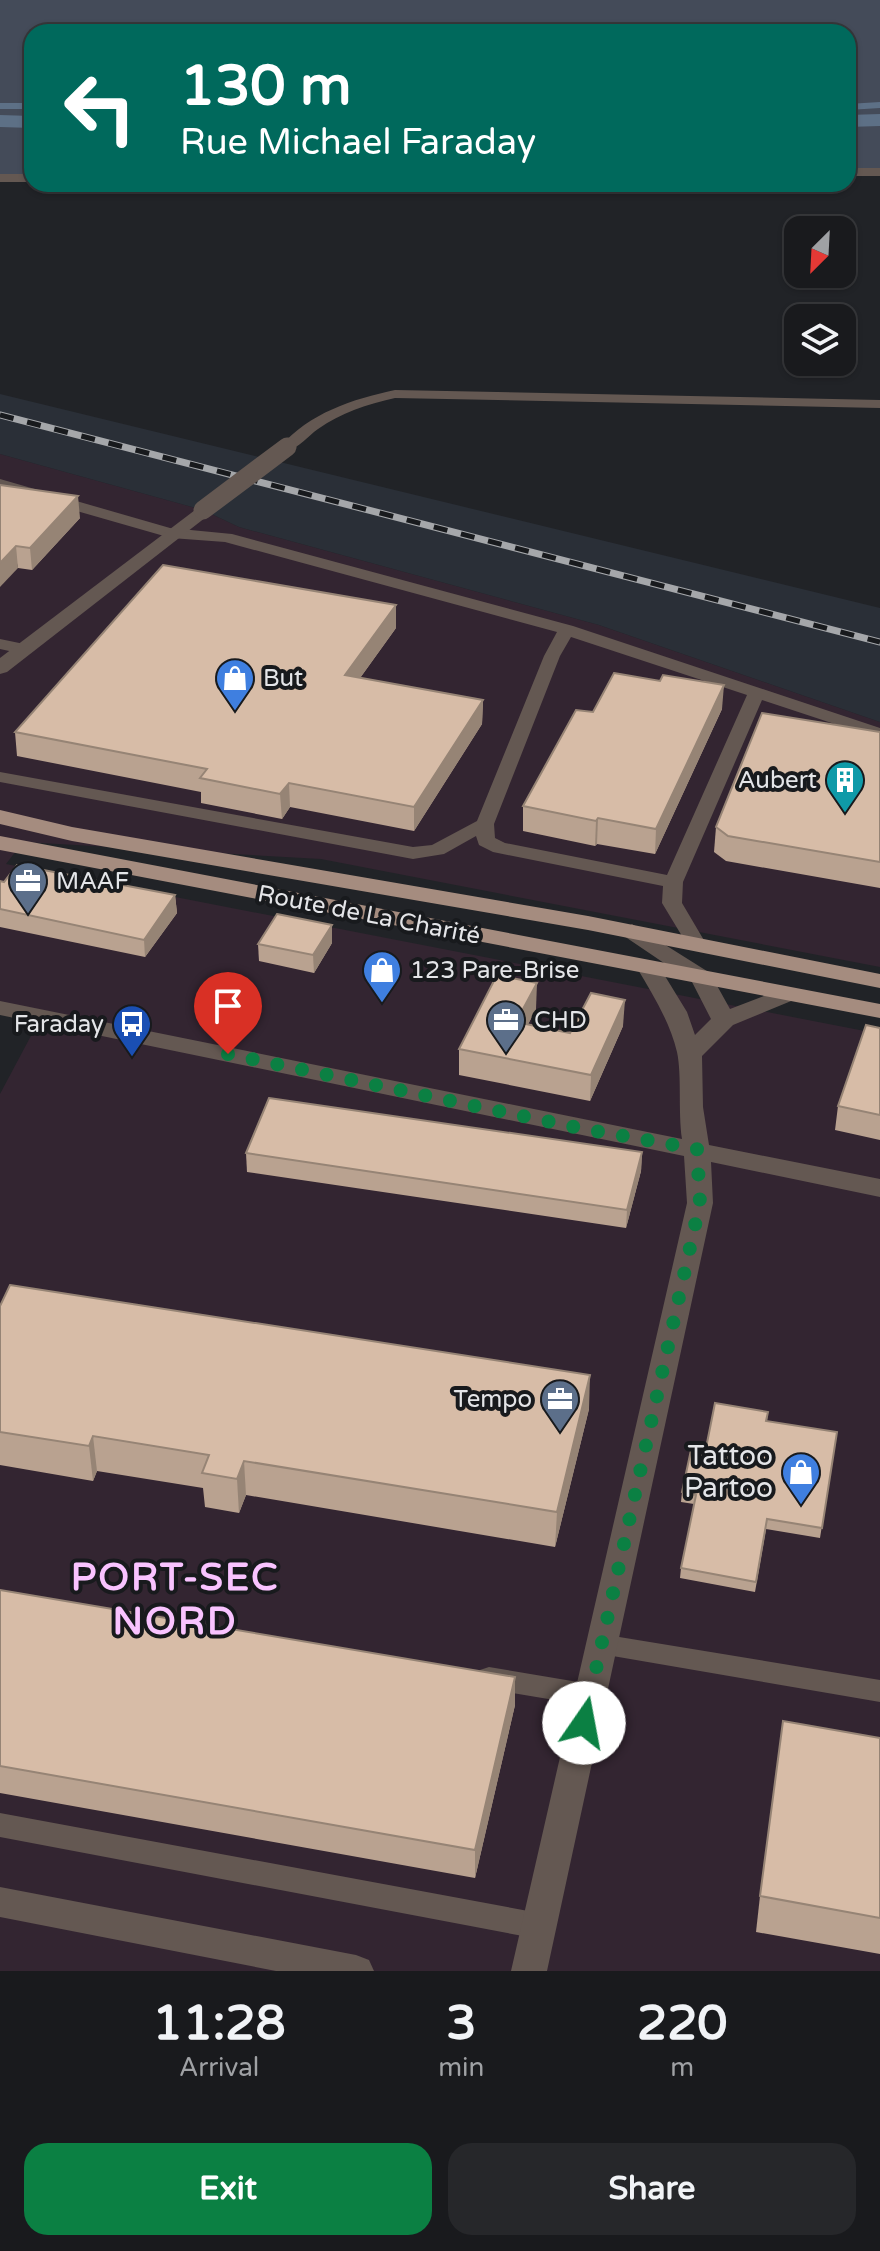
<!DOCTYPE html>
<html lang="en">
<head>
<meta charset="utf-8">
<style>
  :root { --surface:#191a1d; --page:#26272a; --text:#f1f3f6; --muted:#9fa1a4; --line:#37383b; --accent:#0b8043 }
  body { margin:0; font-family:"Varela Round",sans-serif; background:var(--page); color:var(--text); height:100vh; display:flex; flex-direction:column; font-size:30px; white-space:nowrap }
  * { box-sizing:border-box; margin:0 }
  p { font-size:26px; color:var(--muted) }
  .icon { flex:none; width:44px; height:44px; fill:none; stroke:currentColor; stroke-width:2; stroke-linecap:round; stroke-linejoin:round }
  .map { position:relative; height:1971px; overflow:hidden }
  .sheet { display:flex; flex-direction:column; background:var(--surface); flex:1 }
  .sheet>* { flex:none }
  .hud { position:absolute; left:24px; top:24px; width:832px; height:168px; border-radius:24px; box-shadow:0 2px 6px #0004,0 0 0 2px var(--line); background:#00695c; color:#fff; overflow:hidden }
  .needle { width:52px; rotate:204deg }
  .fabs { position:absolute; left:784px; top:216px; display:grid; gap:16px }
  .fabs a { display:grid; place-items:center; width:72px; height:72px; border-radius:16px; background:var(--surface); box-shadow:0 2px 6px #0004,0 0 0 2px var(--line); font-size:40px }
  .pin { position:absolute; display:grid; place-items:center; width:68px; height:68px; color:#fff; margin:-82px -34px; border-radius:50% 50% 50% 0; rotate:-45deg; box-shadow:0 0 8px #0007 }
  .pin .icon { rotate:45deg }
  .me { position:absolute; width:88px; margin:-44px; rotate:12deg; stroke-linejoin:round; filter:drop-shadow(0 0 6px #0008) }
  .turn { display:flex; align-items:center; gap:28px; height:168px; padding:0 24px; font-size:36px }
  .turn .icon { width:104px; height:104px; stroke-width:2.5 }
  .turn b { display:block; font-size:56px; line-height:68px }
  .eta { display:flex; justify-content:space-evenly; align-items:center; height:136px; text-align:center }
  .eta b { font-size:48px; font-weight:800; line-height:56px }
  .primary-button { display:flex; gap:16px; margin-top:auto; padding:16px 24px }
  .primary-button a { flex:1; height:92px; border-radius:24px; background:var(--accent); color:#fff; font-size:32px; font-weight:800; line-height:92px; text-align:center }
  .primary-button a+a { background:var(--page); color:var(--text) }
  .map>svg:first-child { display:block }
</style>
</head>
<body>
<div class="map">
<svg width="880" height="1971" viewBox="0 0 880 1971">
  <rect width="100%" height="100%" fill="#212327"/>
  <polygon fill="#332531" points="0,454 203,510 239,527 599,625 880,722 880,967 321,859 23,842 6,864 880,1034 880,1971 0,1971 0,1094 41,1017 0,1008"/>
  <polygon fill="#2a2f37" points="0,394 880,608 880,722 599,625 239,527 203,510 0,454"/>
  <polygon fill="#444b59" points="0,0 880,0 880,172 848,172 848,32 32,32 32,178 0,178"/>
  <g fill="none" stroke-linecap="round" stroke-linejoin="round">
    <g stroke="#5d7086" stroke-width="6">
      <polyline points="0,106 32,106"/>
      <polyline points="848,107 880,105"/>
    </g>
    <g fill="#5d7086" fill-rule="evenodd">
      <polygon points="880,114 880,126 848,127 848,115"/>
      <polygon points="0,115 32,116 32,128 0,127"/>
    </g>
    <g fill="#645852" fill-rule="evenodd">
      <path d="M 395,390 L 880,400 L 880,408 L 395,398 C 367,404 341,413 318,429 C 308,436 299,448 287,451 L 280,447 C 309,413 353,399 395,390 Z"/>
      <path d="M 0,479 L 170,528 L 232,534 L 573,626 L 880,728 L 880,739 L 762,700 L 683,882 L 682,903 L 705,942 L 695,948 L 688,946 L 662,903 L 663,886 L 493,852 L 479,845 L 476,836 L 444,854 L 413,859 L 0,782 L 0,772 L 413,847 L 432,845 L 477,821 L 544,656 L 557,632 L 225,542 L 171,538 L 0,489 ZM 571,637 L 747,695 L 667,875 L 505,843 L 495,838 L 494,824 L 560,656 Z"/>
      <polygon points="0,639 29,645 31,649 23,654 0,649"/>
      <polygon points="601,1634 880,1680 880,1702 601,1654 592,1651 588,1644 592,1637"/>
      <polygon points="489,1667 590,1684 599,1687 603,1695 599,1703 590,1706 489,1689 480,1686 476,1678 480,1670"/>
      <polygon points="0,1813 539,1913 549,1917 554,1926 549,1935 539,1939 0,1837"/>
    </g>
    <g fill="#645852" fill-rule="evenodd">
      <rect x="848" y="168" width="32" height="8"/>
      <rect x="0" y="174" width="32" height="8"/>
      <polygon points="203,504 210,506 210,514 7,672 0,674 0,658"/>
      <path d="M 632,924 L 710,973 L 730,1009 L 787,987 L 799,994 L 796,999 L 733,1025 L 702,1056 L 703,1107 L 709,1145 L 880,1179 L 880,1197 L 711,1162 L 713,1203 L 547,1971 L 511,1971 L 687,1203 L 684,1156 L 0,1015 L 0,1001 L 682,1139 C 678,1111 682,1076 677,1052 C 670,1022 653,995 637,968 L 641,963 L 657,963 L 687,1012 L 695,1035 L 711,1019 L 692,982 L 624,936 L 620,931 Z"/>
      <polygon points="0,1887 356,1955 369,1960 374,1971 276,1971 0,1917"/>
    </g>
    <g fill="#a58c7f" fill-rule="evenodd">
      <polygon points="0,810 72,827 588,916 880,974 880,988 588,930 72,841 0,824"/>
      <polygon points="0,836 880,1004 880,1018 0,850"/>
    </g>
    <defs>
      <polyline id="rail" points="0,415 880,642"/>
    </defs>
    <use href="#rail" stroke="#a5a7aa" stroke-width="7"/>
    <use href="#rail" stroke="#181a1d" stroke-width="5" stroke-dasharray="14" stroke-linecap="butt"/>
    <polyline stroke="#645852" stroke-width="19" points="203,510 287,447"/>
  </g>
  <g fill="#b9a290">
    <polygon points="0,485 80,518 32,570 18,568"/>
    <polygon points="396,628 360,678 483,700 482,724 414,831 290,807 282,819 201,803 201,792 17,756 15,732"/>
    <polygon points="722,709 655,854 597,844 595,846 523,831 523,806 593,712"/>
    <polygon points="880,732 880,888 726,861 714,852 716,827"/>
    <polygon points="0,881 175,895 177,913 145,957 0,927"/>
    <polygon points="332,925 332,943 314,973 259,961 258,944"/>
    <polygon points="536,1009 528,1024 570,1033 623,1026 590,1101 459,1075 459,1049"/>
    <polygon points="880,1028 880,1140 835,1130 838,1106"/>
    <polygon points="642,1152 641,1171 626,1228 247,1172 246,1153"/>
    <polygon points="0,1306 589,1409 555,1547 246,1495 239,1513 205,1507 203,1488 97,1471 93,1481 0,1465"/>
    <polygon points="768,1412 767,1421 837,1432 820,1538 766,1529 755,1592 680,1578 681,1568 694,1504 681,1502 682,1492 705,1453"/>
    <polygon points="0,1590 515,1705 475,1878 0,1793"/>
    <polygon points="880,1738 880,1954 756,1932 760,1896"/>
  </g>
  <g fill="#968475">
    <polygon points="78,496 80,518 32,570 30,548"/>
    <polygon points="16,546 18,568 0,587 0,563"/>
    <polygon points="396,605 396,628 345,699 345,675"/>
    <polygon points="724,685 722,709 655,854 656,829"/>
    <polygon points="483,700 482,724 414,831 414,807"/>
    <polygon points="289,783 290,807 282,819 280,794"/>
    <polygon points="598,818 597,844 595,846 596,821"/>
    <polygon points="175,895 177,913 145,957 144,940"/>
    <polygon points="332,925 332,943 314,973 313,955"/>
    <polygon points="537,983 536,1009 516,1048 516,1022"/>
    <polygon points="625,1000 623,1026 590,1101 591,1075"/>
    <polygon points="642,1152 641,1171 626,1228 627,1210"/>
    <polygon points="590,1375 589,1409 555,1547 557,1512"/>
    <polygon points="93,1436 97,1471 93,1481 89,1446"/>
    <polygon points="244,1461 246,1495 239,1513 237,1479"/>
    <polygon points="515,1677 515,1705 475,1878 475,1850"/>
  </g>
  <g fill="#d7bca7" stroke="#968475" stroke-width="2">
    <polygon points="0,485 78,496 30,548 16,546 0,563"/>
    <polygon points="163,565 396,605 345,675 483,700 414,807 289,783 280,794 200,778 207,769 15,732"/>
    <polygon points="614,673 660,681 663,675 724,685 656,829 598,818 596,821 523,806 576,710 593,712"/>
    <polygon points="762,713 880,732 880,862 728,836 716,827"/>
    <polygon points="17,865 175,895 144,940 0,909 0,881 4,882"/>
    <polygon points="277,914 332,925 313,955 258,944"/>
    <polygon points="497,975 537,983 516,1022 570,1033 591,993 625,1000 591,1075 459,1049"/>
    <polygon points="866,1025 880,1028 880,1115 838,1106"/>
    <polygon points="269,1098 642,1152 627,1210 246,1153"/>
    <polygon points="10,1285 590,1375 557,1512 244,1461 237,1479 202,1473 209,1455 93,1436 89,1446 0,1432 0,1306"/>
    <polygon points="715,1403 768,1412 766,1421 837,1432 822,1528 767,1519 756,1582 681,1568 696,1495 682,1492 691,1450 705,1453"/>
    <polygon points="0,1590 515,1677 475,1850 0,1766"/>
    <polygon points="783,1721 880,1738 880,1918 760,1896"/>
  </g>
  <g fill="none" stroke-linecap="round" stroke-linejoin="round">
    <polyline stroke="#0b8043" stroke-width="14" stroke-dasharray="0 25.2" points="228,1054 584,1129 697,1149 700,1203 584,1723"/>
  </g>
  <defs>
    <symbol id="shop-pin" viewBox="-11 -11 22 30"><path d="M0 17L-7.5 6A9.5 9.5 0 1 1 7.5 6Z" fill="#3f7fe0" stroke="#181a1d"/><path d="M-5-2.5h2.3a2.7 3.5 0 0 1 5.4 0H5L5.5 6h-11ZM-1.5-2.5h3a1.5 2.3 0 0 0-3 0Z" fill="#fff"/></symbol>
    <symbol id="building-pin" viewBox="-11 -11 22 30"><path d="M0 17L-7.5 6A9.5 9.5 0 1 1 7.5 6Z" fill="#0f9aa8" stroke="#181a1d"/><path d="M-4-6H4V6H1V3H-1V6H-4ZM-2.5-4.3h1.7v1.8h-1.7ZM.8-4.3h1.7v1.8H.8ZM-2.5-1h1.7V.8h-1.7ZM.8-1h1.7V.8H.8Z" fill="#fff"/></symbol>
    <symbol id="office-pin" viewBox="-11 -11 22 30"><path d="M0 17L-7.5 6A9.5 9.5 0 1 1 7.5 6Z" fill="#5c6f8a" stroke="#181a1d"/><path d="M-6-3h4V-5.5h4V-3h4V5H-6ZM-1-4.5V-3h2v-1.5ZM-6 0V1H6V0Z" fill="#fff"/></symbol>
    <symbol id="bus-pin" viewBox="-11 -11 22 30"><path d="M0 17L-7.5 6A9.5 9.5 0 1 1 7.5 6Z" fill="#1a4fb4" stroke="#181a1d"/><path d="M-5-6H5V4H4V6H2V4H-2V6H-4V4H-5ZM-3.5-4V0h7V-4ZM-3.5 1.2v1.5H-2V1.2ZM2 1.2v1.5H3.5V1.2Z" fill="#fff"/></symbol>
  </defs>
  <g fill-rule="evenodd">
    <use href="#shop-pin" x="213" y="656" width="44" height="60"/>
    <use href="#building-pin" x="823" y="758" width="44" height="60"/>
    <use href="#office-pin" x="6" y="859" width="44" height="60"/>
    <use href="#shop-pin" x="360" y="948" width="44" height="60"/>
    <use href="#office-pin" x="484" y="998" width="44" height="60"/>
    <use href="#bus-pin" x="110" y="1002" width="44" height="60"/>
    <use href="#office-pin" x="538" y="1377" width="44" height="60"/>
    <use href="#shop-pin" x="779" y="1450" width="44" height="60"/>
  </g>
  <g text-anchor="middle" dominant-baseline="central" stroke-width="8" stroke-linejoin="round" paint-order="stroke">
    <g font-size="24" fill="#e4e5e8" stroke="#181a1d" text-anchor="start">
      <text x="263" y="678">But</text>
      <text x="817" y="780" text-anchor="end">Aubert</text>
      <text x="56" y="881">MAAF</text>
      <text x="410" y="970">123 Pare-Brise</text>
      <text x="534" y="1020">CHD</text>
      <text x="104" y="1024" text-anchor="end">Faraday</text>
      <text x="532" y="1399" text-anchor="end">Tempo</text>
    </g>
    <g font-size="24" fill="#e4e5e8" stroke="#181a1d">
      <text transform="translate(369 915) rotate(11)">Route de La Charité</text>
    </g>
    <g font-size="28" fill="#e4e5e8" stroke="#181a1d" text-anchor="end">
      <text x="773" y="1456">Tattoo<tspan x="773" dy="32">Partoo</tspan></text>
    </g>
    <g font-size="38" font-weight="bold" letter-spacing="2" fill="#f9c3ff" stroke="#181a1d">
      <text x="175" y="1578">PORT-SEC<tspan x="175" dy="44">NORD</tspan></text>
    </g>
  </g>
</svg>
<div class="fabs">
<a><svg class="needle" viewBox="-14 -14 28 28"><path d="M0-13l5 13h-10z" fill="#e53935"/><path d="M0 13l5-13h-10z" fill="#9fa1a4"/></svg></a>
<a><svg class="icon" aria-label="layers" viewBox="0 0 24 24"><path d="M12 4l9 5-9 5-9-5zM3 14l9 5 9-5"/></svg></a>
</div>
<div class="pin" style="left:228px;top:1054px;background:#d93025"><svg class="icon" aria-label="arrive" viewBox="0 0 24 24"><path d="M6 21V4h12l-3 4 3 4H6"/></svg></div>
<svg class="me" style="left:584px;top:1723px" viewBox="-20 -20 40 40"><circle r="19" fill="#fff"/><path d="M0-13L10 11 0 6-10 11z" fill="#0b8043"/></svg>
<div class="hud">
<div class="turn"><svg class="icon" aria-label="left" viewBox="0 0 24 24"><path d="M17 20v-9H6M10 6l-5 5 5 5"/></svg><div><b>130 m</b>Rue Michael Faraday</div></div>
</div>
</div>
<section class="sheet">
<div class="eta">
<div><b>11:28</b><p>Arrival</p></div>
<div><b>3</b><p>min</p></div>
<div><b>220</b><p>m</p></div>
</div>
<div class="primary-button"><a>Exit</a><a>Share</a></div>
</section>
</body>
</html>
